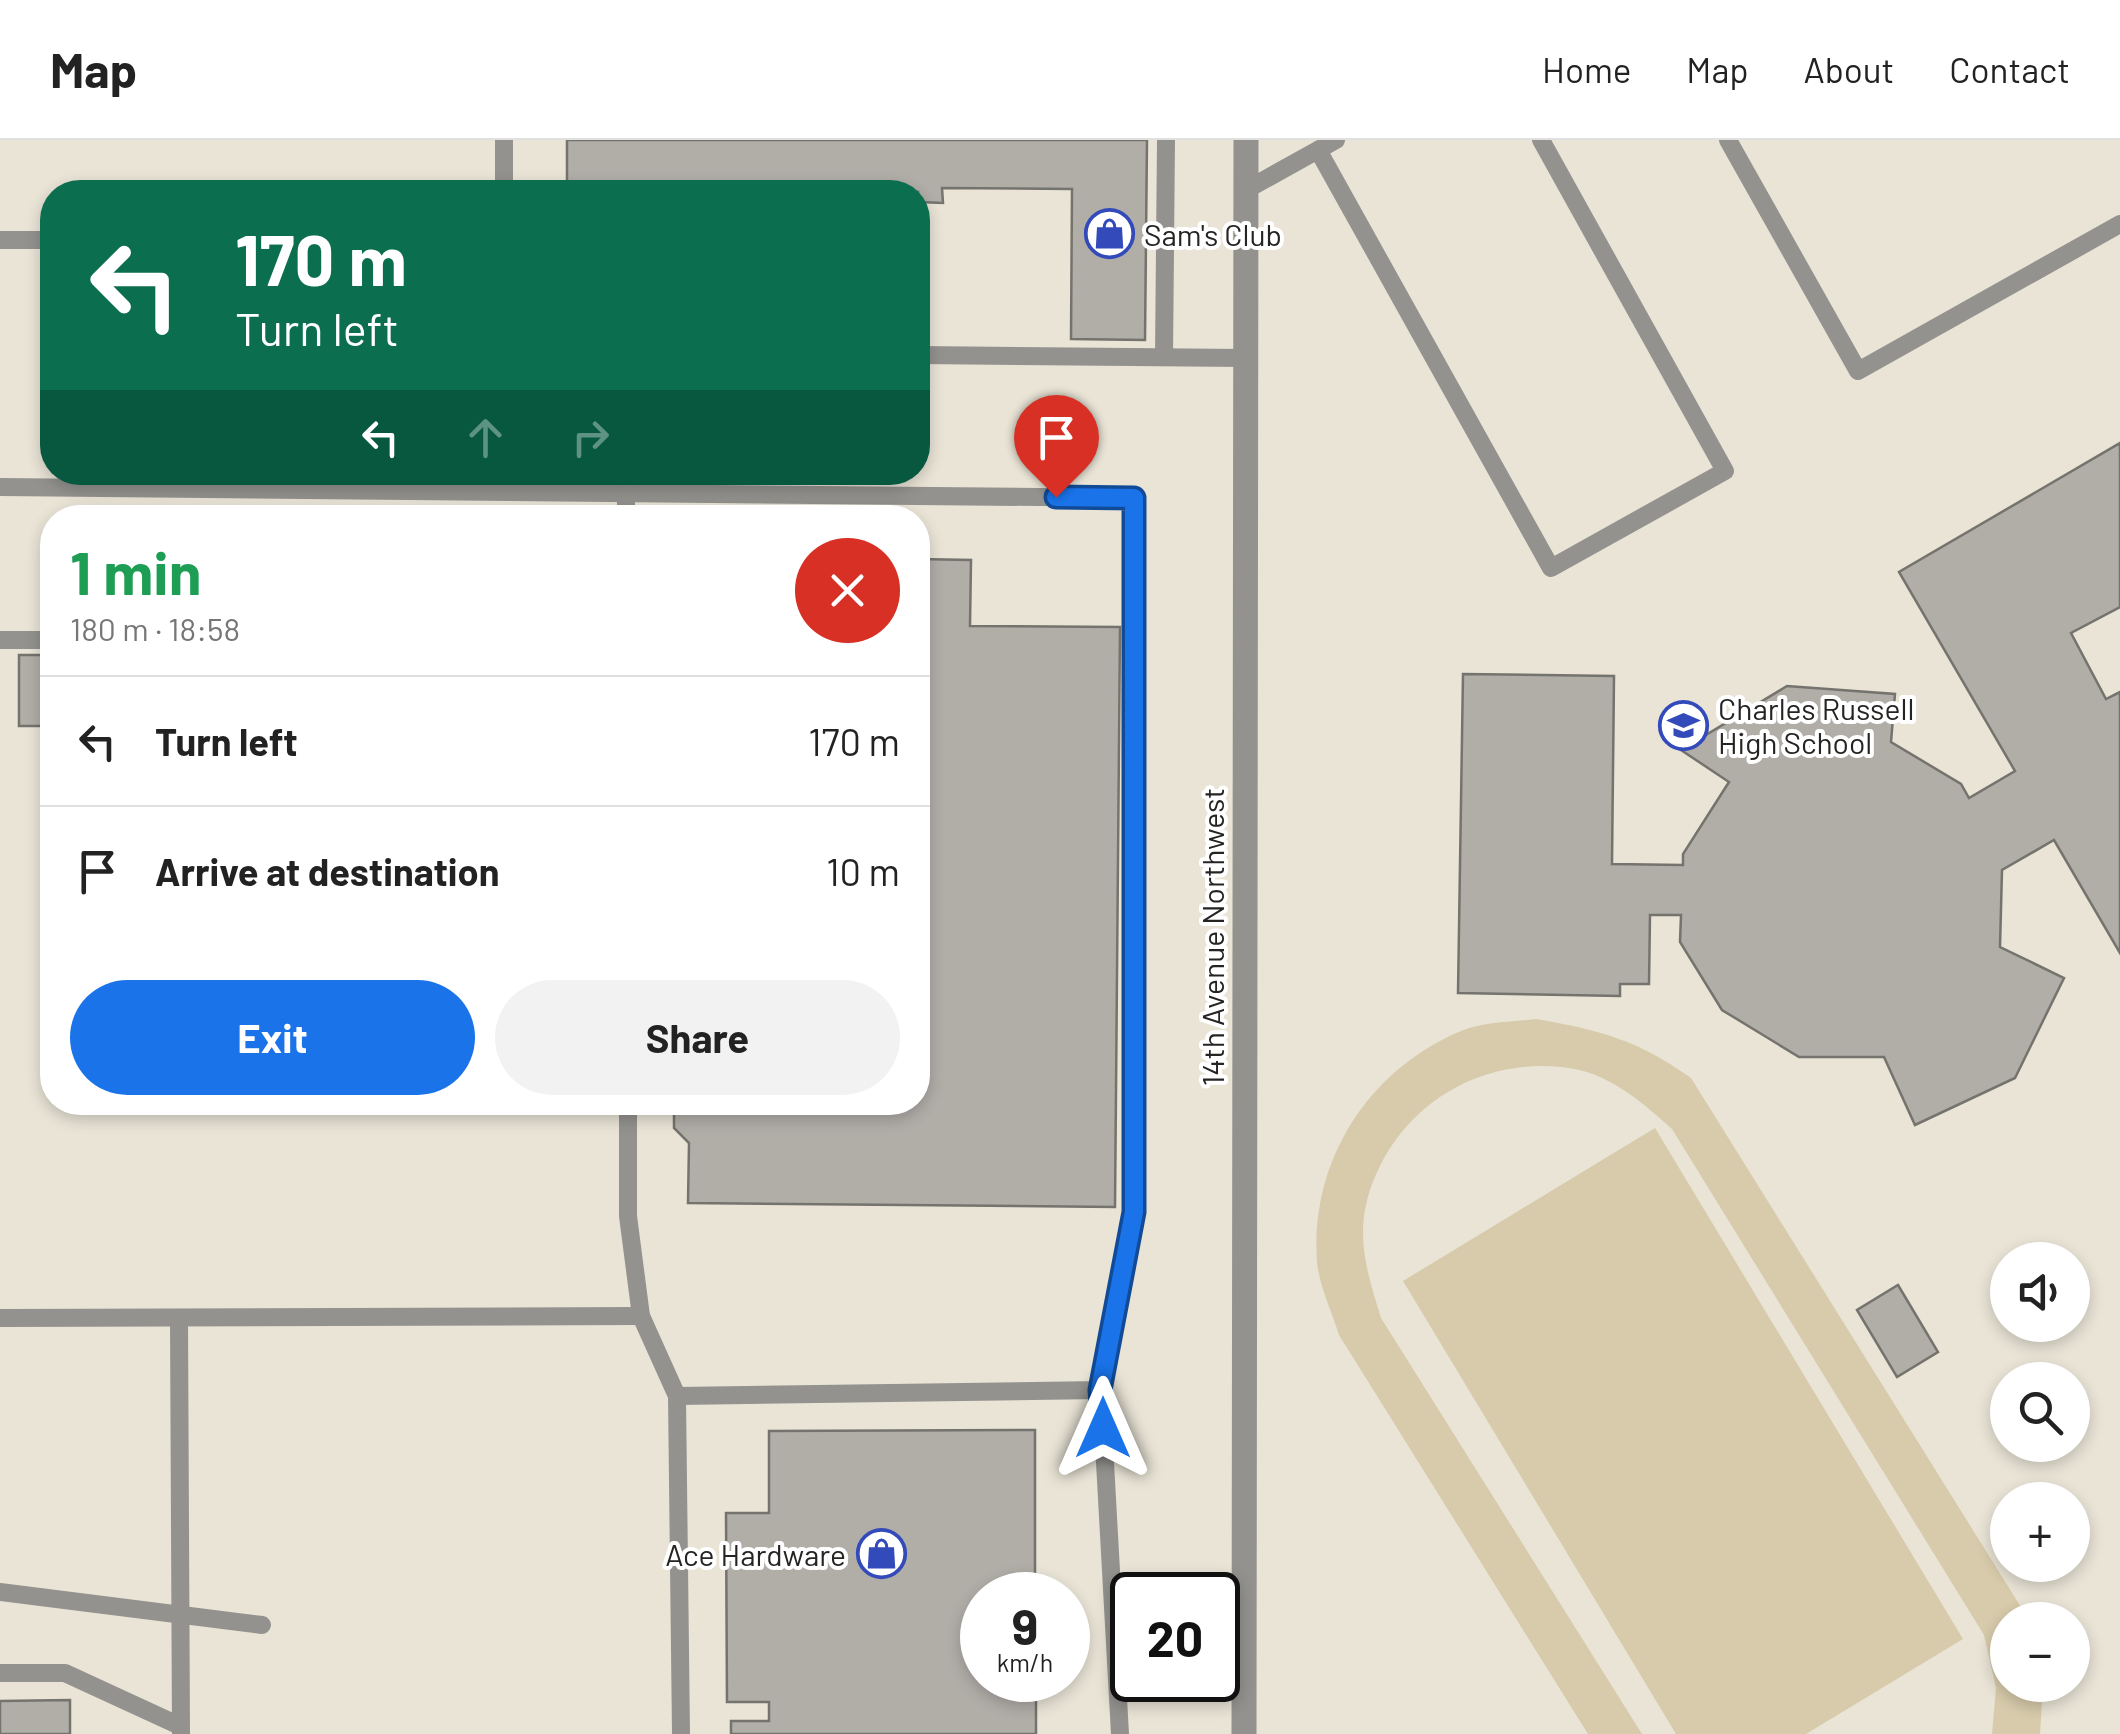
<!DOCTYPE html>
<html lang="en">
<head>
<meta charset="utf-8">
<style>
  :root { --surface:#fff; --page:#f2f2f2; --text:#222; --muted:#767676; --line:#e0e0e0; --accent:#1a73e8 }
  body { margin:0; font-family:Barlow,sans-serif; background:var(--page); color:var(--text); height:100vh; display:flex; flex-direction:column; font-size:38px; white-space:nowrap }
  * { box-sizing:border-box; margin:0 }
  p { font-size:32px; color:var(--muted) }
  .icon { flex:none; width:55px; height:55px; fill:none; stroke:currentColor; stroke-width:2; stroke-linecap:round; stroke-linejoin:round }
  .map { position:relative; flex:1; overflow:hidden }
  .side { position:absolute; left:40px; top:365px; width:890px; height:610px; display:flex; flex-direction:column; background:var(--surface); border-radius:40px; box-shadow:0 5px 15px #0003 }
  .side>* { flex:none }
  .hud { position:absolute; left:40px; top:40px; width:890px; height:305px; border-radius:40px; box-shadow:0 5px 15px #0003; background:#0b6e4f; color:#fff; overflow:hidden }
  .buttons { position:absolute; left:1990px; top:1102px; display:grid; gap:20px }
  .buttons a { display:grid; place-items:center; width:100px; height:100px; border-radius:50%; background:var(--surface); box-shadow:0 5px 15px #0003; font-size:50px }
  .speed { position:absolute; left:960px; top:1432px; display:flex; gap:20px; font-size:50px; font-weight:700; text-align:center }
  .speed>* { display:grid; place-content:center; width:130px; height:130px; border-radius:50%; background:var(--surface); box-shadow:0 5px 15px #0003; line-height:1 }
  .speed small { font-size:25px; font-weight:400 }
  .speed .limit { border:5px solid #111; border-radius:15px; background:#fff; color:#111 }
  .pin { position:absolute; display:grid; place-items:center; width:85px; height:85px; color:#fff; margin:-102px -42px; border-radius:50% 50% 50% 0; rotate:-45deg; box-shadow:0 0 10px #0007 }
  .pin .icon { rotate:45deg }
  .me { position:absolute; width:110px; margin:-55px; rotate:0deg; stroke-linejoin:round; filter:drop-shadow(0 0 8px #0008) }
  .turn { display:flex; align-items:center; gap:35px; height:210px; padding:0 30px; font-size:45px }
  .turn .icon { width:130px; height:130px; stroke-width:2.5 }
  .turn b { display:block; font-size:70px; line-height:85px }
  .lanes { display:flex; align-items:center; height:95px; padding:0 30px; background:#0003; justify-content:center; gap:50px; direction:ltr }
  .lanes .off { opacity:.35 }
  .round { display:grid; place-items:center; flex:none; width:105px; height:105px; border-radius:52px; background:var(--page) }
  .overview { display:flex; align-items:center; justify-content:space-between; height:170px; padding:0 30px }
  h1 { font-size:60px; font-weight:700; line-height:75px; color:#1e9e55 }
  .button { display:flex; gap:20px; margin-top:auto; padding:20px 30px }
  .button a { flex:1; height:115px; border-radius:60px; background:var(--accent); color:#fff; font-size:40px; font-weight:700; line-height:115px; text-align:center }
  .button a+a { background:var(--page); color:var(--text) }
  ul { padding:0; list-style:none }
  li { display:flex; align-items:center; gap:30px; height:130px; padding:0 30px; border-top:2px solid var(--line) }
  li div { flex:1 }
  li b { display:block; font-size:38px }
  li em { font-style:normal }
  header { display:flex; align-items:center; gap:60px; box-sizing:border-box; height:140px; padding:0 50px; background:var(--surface); border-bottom:2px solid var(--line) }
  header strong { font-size:48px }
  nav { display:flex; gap:55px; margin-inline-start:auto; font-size:35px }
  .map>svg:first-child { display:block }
</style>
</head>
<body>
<header>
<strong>Map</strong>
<nav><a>Home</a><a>Map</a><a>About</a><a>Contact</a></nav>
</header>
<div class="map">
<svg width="2120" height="1594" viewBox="0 0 2120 1594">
  <rect width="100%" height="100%" fill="#f1efe8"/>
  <path fill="#e9e4d6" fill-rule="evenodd" d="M 0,0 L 2120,0 L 2120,1594 L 0,1594 ZM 52,52 L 918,52 L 918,332 L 52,332 ZM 52,378 L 918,378 L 918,962 L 52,962 ZM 2008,1120 L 2072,1120 L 2072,1185 L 2008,1185 ZM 2008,1240 L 2072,1240 L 2072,1305 L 2008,1305 ZM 2008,1360 L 2072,1360 L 2072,1425 L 2008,1425 ZM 982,1455 L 1068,1455 L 1068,1540 L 982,1540 ZM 1132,1455 L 1218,1455 L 1218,1540 L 1132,1540 ZM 2008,1480 L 2072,1480 L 2072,1545 L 2008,1545 Z"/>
  <g fill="#d7cbab">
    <path d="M 1536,879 C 1600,890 1638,900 1691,938 L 2029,1480 L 2008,1480 L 2008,1545 L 2043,1545 L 2040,1594 L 1992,1594 L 1996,1548 L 1984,1495 L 1672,989 C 1644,964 1614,937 1575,929 C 1479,912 1389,970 1366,1065 C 1357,1104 1370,1142 1381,1178 L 1642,1594 L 1588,1594 L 1339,1195 C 1332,1172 1319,1145 1317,1122 C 1310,1021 1368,930 1461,891 C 1483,882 1513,882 1536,879 Z"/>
    <polygon points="1655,988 1963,1499 1806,1594 1676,1594 1403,1141"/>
  </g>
  <g fill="#b1aea8" stroke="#75736d" stroke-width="2.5">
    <polygon points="567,0 1147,0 1145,200 1071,199 1072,49 942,48 943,63 918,62 918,52 865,52 865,47 567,44"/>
    <polygon points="2120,303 2120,467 2071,493 2106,559 2120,552 2120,813 2054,700 2002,730 2000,807 2064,838 2015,938 1915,985 1884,917 1799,917 1722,870 1680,802 1681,775 1650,775 1649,844 1620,844 1620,856 1458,853 1463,534 1614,536 1612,724 1683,725 1683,714 1729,642 1681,610 1787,546 1895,554 1891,602 1961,644 1969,658 2015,631 1899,432"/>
    <polygon points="918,419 971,420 970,486 1120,487 1115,1067 688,1063 689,1003 674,988 674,962 918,962"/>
    <rect x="19" y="515" width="33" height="71"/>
    <polygon points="1898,1145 1938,1212 1897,1237 1857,1170"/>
    <polygon points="1035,1290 1035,1455 982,1455 982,1540 1036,1540 1036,1594 731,1594 731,1581 769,1581 769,1562 727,1562 726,1373 769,1373 769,1291"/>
    <rect x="1068" y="1468" width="6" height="50"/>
    <polygon points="70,1560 70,1594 0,1594 0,1561"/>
  </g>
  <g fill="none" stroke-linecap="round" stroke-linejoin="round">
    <g stroke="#93928f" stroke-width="18">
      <polyline points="1728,0 1858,231 2120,84"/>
      <polyline points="1318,10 1551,428 1725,331 1541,0"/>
      <polyline points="1246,50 1336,0"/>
      <polyline points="504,52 504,0"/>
      <polyline points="0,100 52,100"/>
      <polyline points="918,215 1244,218"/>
      <polyline points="1164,217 1166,0"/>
      <polyline points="0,347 1134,358 1134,1072 1101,1250 677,1256"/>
      <polyline points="626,353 626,378"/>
      <polyline points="0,500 52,500"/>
      <polyline points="628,962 628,1076 641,1176 677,1256 681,1594"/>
      <polyline points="0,1178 641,1176"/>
      <polyline points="179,1178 181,1594"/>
      <polyline points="1101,1250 1120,1594"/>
      <polyline points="0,1452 262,1485"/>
      <polyline points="0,1533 65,1533 180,1586"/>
    </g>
    <polyline stroke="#93928f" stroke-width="25" points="1244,1594 1246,0"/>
  </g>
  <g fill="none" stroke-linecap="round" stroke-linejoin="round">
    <defs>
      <polyline id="route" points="1056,357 1134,358 1134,1072 1100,1250 1103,1288"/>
    </defs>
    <use href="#route" stroke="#114b97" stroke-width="25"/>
    <use href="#route" stroke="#1a73e8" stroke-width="18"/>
  </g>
  <defs>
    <symbol id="shop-ring" viewBox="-11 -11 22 22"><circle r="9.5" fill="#fff" stroke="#334abb" stroke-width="1.5"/><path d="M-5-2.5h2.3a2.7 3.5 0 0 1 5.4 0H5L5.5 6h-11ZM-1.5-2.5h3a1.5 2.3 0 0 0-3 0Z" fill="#334abb"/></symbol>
    <symbol id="school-ring" viewBox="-11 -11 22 22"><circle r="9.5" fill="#fff" stroke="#334abb" stroke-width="1.5"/><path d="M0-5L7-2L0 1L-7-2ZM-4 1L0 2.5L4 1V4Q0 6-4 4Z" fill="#334abb"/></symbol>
  </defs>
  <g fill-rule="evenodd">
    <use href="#shop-ring" x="1082" y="66" width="55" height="55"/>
    <use href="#school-ring" x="1656" y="558" width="55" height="55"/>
    <use href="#shop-ring" x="854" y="1386" width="55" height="55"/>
  </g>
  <g text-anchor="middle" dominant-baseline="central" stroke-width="8" stroke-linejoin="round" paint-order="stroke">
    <g font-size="30" fill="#252422" stroke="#fff" text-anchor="start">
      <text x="1144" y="94">Sam's Club</text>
      <text x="1718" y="568">Charles Russell<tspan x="1718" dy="34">High School</tspan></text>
      <text x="846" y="1414" text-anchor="end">Ace Hardware</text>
    </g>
    <g font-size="30" fill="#252422" stroke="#fff">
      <text transform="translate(1212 797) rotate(-90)">14th Avenue Northwest</text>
    </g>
  </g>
</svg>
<div class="buttons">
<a><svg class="icon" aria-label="sound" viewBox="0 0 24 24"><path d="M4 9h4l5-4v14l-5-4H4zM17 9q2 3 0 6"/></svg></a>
<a><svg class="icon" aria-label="search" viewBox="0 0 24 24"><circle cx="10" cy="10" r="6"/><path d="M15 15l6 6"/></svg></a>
<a>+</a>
<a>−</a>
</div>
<div class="speed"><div>9<small>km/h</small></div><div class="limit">20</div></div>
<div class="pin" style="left:1056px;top:357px;background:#d93025"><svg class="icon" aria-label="arrive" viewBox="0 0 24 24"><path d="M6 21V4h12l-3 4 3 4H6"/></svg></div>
<svg class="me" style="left:1103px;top:1288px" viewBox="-20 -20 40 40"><path d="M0-17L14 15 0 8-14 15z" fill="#1a73e8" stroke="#fff" stroke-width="4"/></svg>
<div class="hud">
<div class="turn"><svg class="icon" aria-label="left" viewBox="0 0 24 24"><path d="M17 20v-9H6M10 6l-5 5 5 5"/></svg><div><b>170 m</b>Turn left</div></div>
<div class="lanes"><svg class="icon" aria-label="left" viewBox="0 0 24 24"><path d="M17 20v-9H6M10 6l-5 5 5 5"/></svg><svg class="icon off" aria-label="ahead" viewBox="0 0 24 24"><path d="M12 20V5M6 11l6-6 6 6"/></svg><svg class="icon off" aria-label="right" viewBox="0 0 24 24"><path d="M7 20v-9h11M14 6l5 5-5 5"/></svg></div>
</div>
<section class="side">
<div class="overview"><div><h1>1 min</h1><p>180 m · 18:58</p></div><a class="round" style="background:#d93025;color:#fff"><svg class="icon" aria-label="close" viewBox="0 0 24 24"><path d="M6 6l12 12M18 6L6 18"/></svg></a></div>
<ul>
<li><svg class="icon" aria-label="left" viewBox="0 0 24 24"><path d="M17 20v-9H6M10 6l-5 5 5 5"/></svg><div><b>Turn left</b></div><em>170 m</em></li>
<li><svg class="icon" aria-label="arrive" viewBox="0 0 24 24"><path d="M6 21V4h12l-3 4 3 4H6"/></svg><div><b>Arrive at destination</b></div><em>10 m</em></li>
</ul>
<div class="button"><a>Exit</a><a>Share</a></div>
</section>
</div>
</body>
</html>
